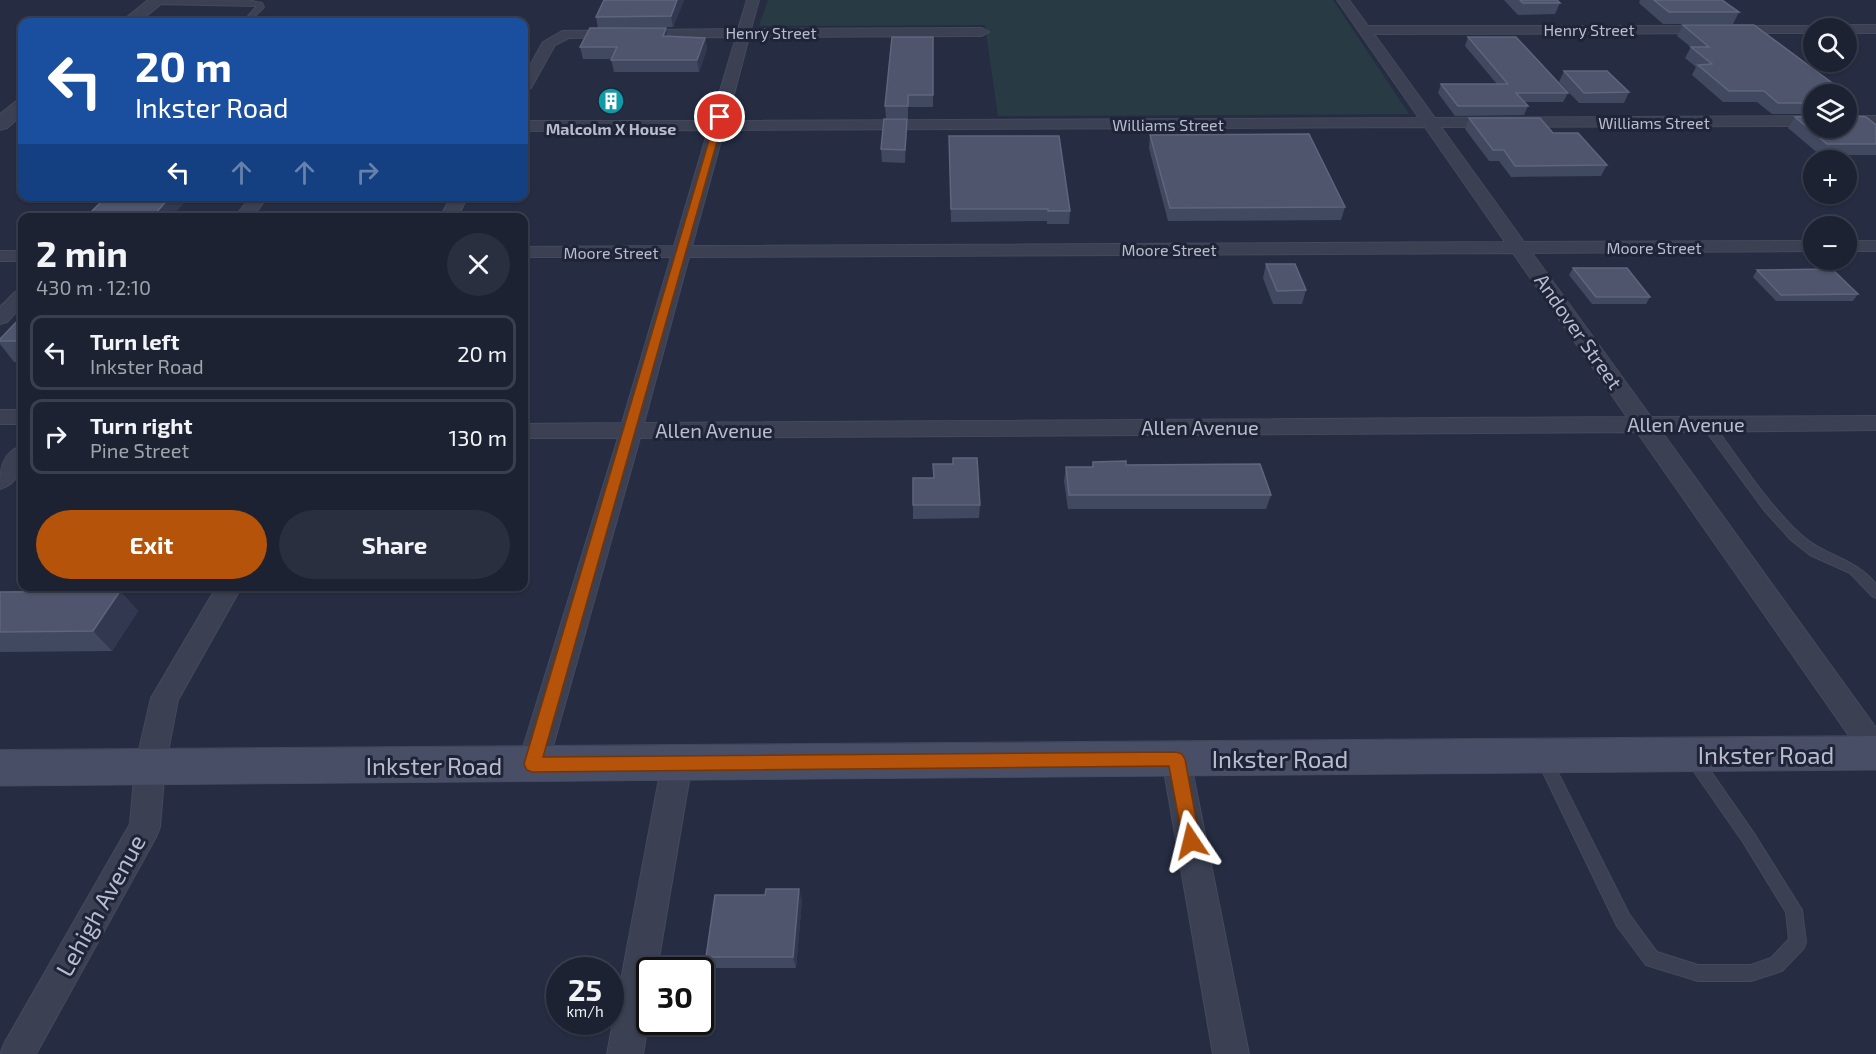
<!DOCTYPE html>
<html lang="en">
<head>
<meta charset="utf-8">
<style>
  :root { --surface:#1c2232; --page:#292f3e; --text:#f1f3f6; --muted:#a0a4ac; --line:#3a3f4d; --accent:#b45309 }
  body { margin:0; font-family:"Exo 2",sans-serif; background:var(--page); color:var(--text); height:100vh; display:flex; flex-direction:column; font-size:22px; white-space:nowrap }
  * { box-sizing:border-box; margin:0 }
  p { font-size:20px; color:var(--muted) }
  .icon { flex:none; width:33px; height:33px; fill:none; stroke:currentColor; stroke-width:2; stroke-linecap:round; stroke-linejoin:round }
  .map { position:relative; flex:1; overflow:hidden }
  .drawer { position:absolute; left:18px; top:213px; width:510px; height:378px; display:flex; flex-direction:column; background:var(--surface); border-radius:12px; box-shadow:0 2px 4px #0004,0 0 0 2px var(--line) }
  .drawer>* { flex:none }
  .banner { position:absolute; left:18px; top:18px; width:510px; height:183px; border-radius:12px; box-shadow:0 2px 4px #0004,0 0 0 2px var(--line); background:#1a4fa0; color:#fff; overflow:hidden }
  .fabs { position:absolute; left:1803px; top:18px; display:grid; gap:12px }
  .fabs a { display:grid; place-items:center; width:54px; height:54px; border-radius:50%; background:var(--surface); box-shadow:0 2px 4px #0004,0 0 0 2px var(--line); font-size:30px }
  .speed { position:absolute; left:546px; top:957px; display:flex; gap:12px; font-size:30px; font-weight:700; text-align:center }
  .speed>* { display:grid; place-content:center; width:78px; height:78px; border-radius:50%; background:var(--surface); box-shadow:0 2px 4px #0004,0 0 0 2px var(--line); line-height:1 }
  .speed small { font-size:15px; font-weight:400 }
  .speed .limit { border:3px solid #111; border-radius:9px; background:#fff; color:#111 }
  .pin { position:absolute; display:grid; place-items:center; width:51px; height:51px; color:#fff; margin:-26px; border:3px solid #fff; border-radius:50%; box-shadow:0 2px 6px #0007 }
  .me { position:absolute; width:66px; margin:-33px; rotate:350deg; stroke-linejoin:round; filter:drop-shadow(0 0 4px #0008) }
  .turn { display:flex; align-items:center; gap:21px; height:126px; padding:0 18px; font-size:27px }
  .turn .icon { width:78px; height:78px; stroke-width:2.5 }
  .turn b { display:block; font-size:42px; line-height:51px }
  .lanes { display:flex; align-items:center; height:57px; padding:0 18px; background:#0003; justify-content:center; gap:30px; direction:ltr }
  .lanes .off { opacity:.35 }
  .round { display:grid; place-items:center; flex:none; width:63px; height:63px; border-radius:32px; background:var(--page) }
  .head { display:flex; align-items:center; justify-content:space-between; height:102px; padding:0 18px }
  h1 { font-size:36px; font-weight:700; line-height:45px }
  .action { display:flex; gap:12px; margin-top:auto; padding:12px 18px }
  .action a { flex:1; height:69px; border-radius:36px; background:var(--accent); color:#fff; font-size:24px; font-weight:700; line-height:69px; text-align:center }
  .action a+a { background:var(--page); color:var(--text) }
  ul { padding:0; list-style:none }
  li { display:flex; align-items:center; gap:18px; height:75px; margin:0 12px 9px; padding:0 6px; border:3px solid var(--line); border-radius:12px }
  li div { flex:1 }
  li b { display:block; font-size:22px }
  li em { font-style:normal }
  .map>svg:first-child { display:block }
</style>
</head>
<body>
<div class="map">
<svg width="1876" height="1054" viewBox="0 0 1876 1054">
  <rect width="100%" height="100%" fill="#262d43"/>
  <polygon fill="#283b44" points="768,0 1333,0 1409,114 998,116 985,25 759,26"/>
  <g fill="none" stroke-linecap="round" stroke-linejoin="round">
    <defs>
      <g id="service">
        <polygon points="247,0 262,3 264,7 249,22 243,22 257,6 155,4 152,2 155,0"/>
        <path d="M 1707,420 L 1711,421 C 1739,459 1765,501 1800,534 C 1825,557 1854,557 1876,584 L 1876,598 L 1872,596 L 1850,573 L 1810,555 L 1791,540 L 1764,510 L 1703,427 L 1702,424 Z"/>
        <polygon points="1693,752 1698,753 1753,832 1802,910 1806,942 1804,948 1782,971 1751,981 1698,981 1646,965 1617,926 1537,760 1539,755 1544,754 1549,755 1629,914 1657,952 1698,965 1751,965 1771,958 1789,939 1786,912 1743,842 1688,763 1686,758 1688,753"/>
      </g>
      <g id="minor">
        <path d="M 747,0 L 759,0 L 751,29 L 982,28 L 989,32 L 982,36 L 749,37 L 727,121 L 1419,118 L 1337,0 L 1349,0 L 1368,26 L 1819,26 L 1820,28 L 1814,28 L 1814,33 L 1374,34 L 1435,118 L 1814,116 L 1814,126 L 1441,127 L 1524,242 L 1814,241 L 1814,251 L 1532,253 L 1651,417 L 1876,416 L 1876,430 L 1662,432 L 1876,728 L 1876,764 L 1866,760 L 1637,432 L 640,438 L 548,764 L 543,773 L 533,777 L 523,773 L 518,764 L 618,438 L 524,438 L 524,424 L 622,423 L 671,257 L 524,257 L 524,247 L 674,246 L 708,130 L 524,131 L 524,121 L 711,121 L 736,37 L 569,38 L 555,45 L 531,88 L 524,92 L 524,76 L 543,42 L 562,31 L 738,29 ZM 1425,127 L 1505,242 L 692,246 L 724,130 ZM 1513,253 L 1627,417 L 644,423 L 689,257 Z"/>
        <polygon points="1846,25 1876,25 1876,33 1846,33 1846,28 1840,28"/>
        <rect x="1846" y="116" width="30" height="10"/>
        <polygon points="251,196 268,196 252,218 234,218"/>
        <polygon points="451,196 468,196 457,218 440,218"/>
        <rect x="1846" y="241" width="30" height="10"/>
        <rect x="0" y="251" width="22" height="10"/>
        <polygon points="22,290 22,306 7,322 0,324 0,307 15,292"/>
        <rect x="0" y="410" width="22" height="14"/>
        <path d="M 22,446 C 24,464 20,483 0,489 C 0,471 1,452 22,446 Z"/>
        <polygon points="217,586 242,586 178,700 165,767 160,827 156,837 36,1054 0,1054 5,1042 130,824 135,767 151,698"/>
        <polygon points="1176,746 1186,750 1190,759 1249,1054 1213,1054 1162,759 1166,750"/>
        <polygon points="677,750 687,754 692,763 657,970 650,970 650,1013 643,1054 607,1054 662,763 667,754"/>
      </g>
      <g id="tertiary">
        <polygon points="148,0 166,0 139,22 121,22"/>
        <polygon points="22,100 22,115 7,128 0,130 0,114 15,102"/>
      </g>
      <polygon id="secondary" points="1876,736 1876,770 0,786 0,750"/>
    </defs>
    <use href="#service" stroke="#44495c" stroke-width="2"/>
    <use href="#minor" stroke="#44495c" stroke-width="2"/>
    <use href="#tertiary" stroke="#44495c" stroke-width="2"/>
    <use href="#secondary" stroke="#44495c" stroke-width="1"/>
    <use href="#service" fill="#3b4053" fill-rule="evenodd"/>
    <use href="#minor" fill="#3b4053" fill-rule="evenodd"/>
    <use href="#tertiary" fill="#3b4053" fill-rule="evenodd"/>
    <use href="#secondary" fill="#484e66" fill-rule="evenodd"/>
  </g>
  <g fill="#414961">
    <polygon points="684,0 673,27 598,28 596,17"/>
    <polygon points="1504,0 1557,0 1560,3 1555,14 1518,15"/>
    <polygon points="1640,0 1722,0 1739,12 1733,24 1663,24 1639,3"/>
    <polygon points="1683,25 1843,91 1841,94 1814,94 1814,114 1772,114 1757,102 1723,102 1692,75 1696,67 1685,58 1691,47 1677,36"/>
    <polygon points="668,36 705,38 707,49 699,72 614,72 611,59 583,59 580,47"/>
    <polygon points="933,37 933,107 908,107 908,118 886,118 885,106"/>
    <polygon points="1468,37 1568,93 1563,102 1524,102 1528,106 1524,115 1455,116 1438,93 1441,84 1497,84 1465,46"/>
    <polygon points="1564,71 1629,92 1624,103 1579,103 1559,82"/>
    <polygon points="1852,116 1876,125 1876,155 1820,155 1788,128 1795,117"/>
    <polygon points="1469,118 1553,133 1607,165 1601,176 1511,177 1499,161 1489,161 1465,129"/>
    <polygon points="907,119 905,163 882,162 881,149"/>
    <polygon points="1150,135 1345,207 1341,220 1168,221 1149,148"/>
    <polygon points="949,136 1070,211 1069,224 1047,224 1047,221 951,222"/>
    <polygon points="107,196 170,218 86,218"/>
    <rect x="306" y="196" width="28" height="2"/>
    <polygon points="387,196 415,196 387,197"/>
    <polygon points="1266,264 1306,290 1302,304 1273,304 1263,278"/>
    <polygon points="1573,268 1650,297 1646,304 1592,304 1569,275"/>
    <polygon points="1757,270 1858,294 1853,301 1776,301 1753,277"/>
    <polygon points="22,316 22,362 14,362 0,344 0,339"/>
    <polygon points="1093,462 1126,465 1271,495 1266,509 1068,509 1064,481 1066,467 1092,467"/>
    <polygon points="913,505 980,505 979,518 913,519"/>
    <polygon points="120,591 138,611 112,651 0,652 0,592"/>
    <polygon points="802,900 796,968 710,968 706,957"/>
  </g>
  <g fill="#313850">
    <polygon points="677,0 684,0 673,27 671,16"/>
    <polygon points="666,28 668,40 663,36"/>
    <polygon points="705,38 707,49 699,72 697,60"/>
    <polygon points="907,119 907,131 905,163 905,150"/>
    <polygon points="171,196 191,196 170,218 152,218 152,217"/>
    <polygon points="120,591 138,611 112,651 93,631"/>
    <polygon points="799,889 802,900 796,968 793,957"/>
  </g>
  <g fill="#4e556d" stroke="#5e657c" stroke-width="1.5">
    <polygon points="604,0 677,0 671,16 596,17"/>
    <polygon points="1520,0 1557,0 1560,3 1523,3"/>
    <polygon points="1654,0 1722,0 1739,12 1669,12"/>
    <polygon points="1683,25 1754,25 1843,91 1833,91 1837,94 1814,94 1814,103 1778,103 1764,91 1729,91 1698,65 1712,64 1691,47 1709,47"/>
    <polygon points="590,28 666,28 663,36 705,38 697,60 611,60 617,47 580,47"/>
    <polygon points="892,37 933,37 933,95 908,95 908,106 885,106"/>
    <polygon points="1468,37 1516,37 1568,93 1516,93 1528,106 1458,106 1441,84 1508,84"/>
    <polygon points="1564,71 1607,71 1629,92 1584,93"/>
    <polygon points="1846,102 1851,105 1852,116 1866,117 1876,125 1876,144 1827,144 1795,117 1814,116 1814,128 1846,128"/>
    <polygon points="1469,118 1540,118 1553,133 1578,133 1607,165 1515,166 1504,150 1493,150"/>
    <polygon points="884,119 907,119 905,150 881,149"/>
    <polygon points="1309,134 1345,207 1170,208 1150,135"/>
    <polygon points="949,136 1059,136 1070,211 1048,211 1048,209 951,209"/>
    <polygon points="107,196 171,196 152,217 86,217"/>
    <polygon points="1266,264 1295,264 1306,290 1277,291"/>
    <polygon points="1573,268 1627,268 1650,297 1596,297"/>
    <polygon points="1832,269 1858,294 1781,295 1757,270"/>
    <polygon points="22,316 22,341 0,341 0,339"/>
    <polygon points="953,458 977,458 980,505 913,505 913,478 934,478 933,464 953,464"/>
    <polygon points="1126,461 1126,465 1260,464 1271,495 1069,495 1066,467 1093,467 1093,462"/>
    <polygon points="120,591 93,631 0,632 0,592"/>
    <polygon points="766,889 799,889 793,957 706,957 715,895 765,895"/>
  </g>
  <polygon fill="#b45309" stroke="#753606" stroke-width="1.5" points="720,114 724,117 543,757 1176,752 1182,754 1185,759 1200,841 1197,847 1191,849 1185,847 1183,841 1169,766 532,772 527,770 524,764 716,117"/>
  <defs>
    <symbol id="building-disc" viewBox="-11 -11 22 22"><circle r="9.5" fill="#0f9aa8" stroke="#1f2438"/><path d="M-4-6H4V6H1V3H-1V6H-4ZM-2.5-4.3h1.7v1.8h-1.7ZM.8-4.3h1.7v1.8H.8ZM-2.5-1h1.7V.8h-1.7ZM.8-1h1.7V.8H.8Z" fill="#fff"/></symbol>
  </defs>
  <g fill-rule="evenodd">
    <use href="#building-disc" x="596" y="86" width="30" height="30"/>
  </g>
  <g text-anchor="middle" dominant-baseline="central" stroke-width="6" stroke-linejoin="round" paint-order="stroke">
    <g font-size="16" fill="#b8bccd" stroke="#1f2438">
      <text x="1589" y="29">Henry Street</text>
      <text x="771" y="32">Henry Street</text>
      <text x="1654" y="122">Williams Street</text>
      <text x="1168" y="124">Williams Street</text>
      <text x="1654" y="247">Moore Street</text>
      <text x="1169" y="249">Moore Street</text>
      <text x="611" y="252">Moore Street</text>
    </g>
    <g font-size="16" font-weight="bold" fill="#b8bccd" stroke="#1f2438">
      <text x="611" y="128">Malcolm X House</text>
    </g>
    <g font-size="20" fill="#b8bccd" stroke="#1f2438">
      <text transform="translate(1579 331) rotate(55)">Andover Street</text>
      <text x="1686" y="424">Allen Avenue</text>
      <text x="1200" y="427">Allen Avenue</text>
      <text x="714" y="430">Allen Avenue</text>
    </g>
    <g font-size="24" fill="#b8bccd" stroke="#1f2438">
      <text x="1766" y="754">Inkster Road</text>
      <text x="1280" y="758">Inkster Road</text>
      <text x="434" y="765">Inkster Road</text>
      <text transform="translate(100 905) rotate(-61)">Lehigh Avenue</text>
    </g>
  </g>
</svg>
<div class="fabs">
<a><svg class="icon" aria-label="search" viewBox="0 0 24 24"><circle cx="10" cy="10" r="6"/><path d="M15 15l6 6"/></svg></a>
<a><svg class="icon" aria-label="layers" viewBox="0 0 24 24"><path d="M12 4l9 5-9 5-9-5zM3 14l9 5 9-5"/></svg></a>
<a>+</a>
<a>−</a>
</div>
<div class="speed"><div>25<small>km/h</small></div><div class="limit">30</div></div>
<div class="pin" style="left:720px;top:117px;background:#d93025"><svg class="icon" aria-label="arrive" viewBox="0 0 24 24"><path d="M6 21V4h12l-3 4 3 4H6"/></svg></div>
<svg class="me" style="left:1191px;top:841px" viewBox="-20 -20 40 40"><path d="M0-17L14 15 0 8-14 15z" fill="#b45309" stroke="#fff" stroke-width="4"/></svg>
<div class="banner">
<div class="turn"><svg class="icon" aria-label="left" viewBox="0 0 24 24"><path d="M17 20v-9H6M10 6l-5 5 5 5"/></svg><div><b>20 m</b>Inkster Road</div></div>
<div class="lanes"><svg class="icon" aria-label="left" viewBox="0 0 24 24"><path d="M17 20v-9H6M10 6l-5 5 5 5"/></svg><svg class="icon off" aria-label="ahead" viewBox="0 0 24 24"><path d="M12 20V5M6 11l6-6 6 6"/></svg><svg class="icon off" aria-label="ahead" viewBox="0 0 24 24"><path d="M12 20V5M6 11l6-6 6 6"/></svg><svg class="icon off" aria-label="right" viewBox="0 0 24 24"><path d="M7 20v-9h11M14 6l5 5-5 5"/></svg></div>
</div>
<section class="drawer">
<div class="head"><div><h1>2 min</h1><p>430 m · 12:10</p></div><a class="round"><svg class="icon" aria-label="close" viewBox="0 0 24 24"><path d="M6 6l12 12M18 6L6 18"/></svg></a></div>
<ul>
<li><svg class="icon" aria-label="left" viewBox="0 0 24 24"><path d="M17 20v-9H6M10 6l-5 5 5 5"/></svg><div><b>Turn left</b><p>Inkster Road</p></div><em>20 m</em></li>
<li><svg class="icon" aria-label="right" viewBox="0 0 24 24"><path d="M7 20v-9h11M14 6l5 5-5 5"/></svg><div><b>Turn right</b><p>Pine Street</p></div><em>130 m</em></li>
</ul>
<div class="action"><a>Exit</a><a>Share</a></div>
</section>
</div>
</body>
</html>
